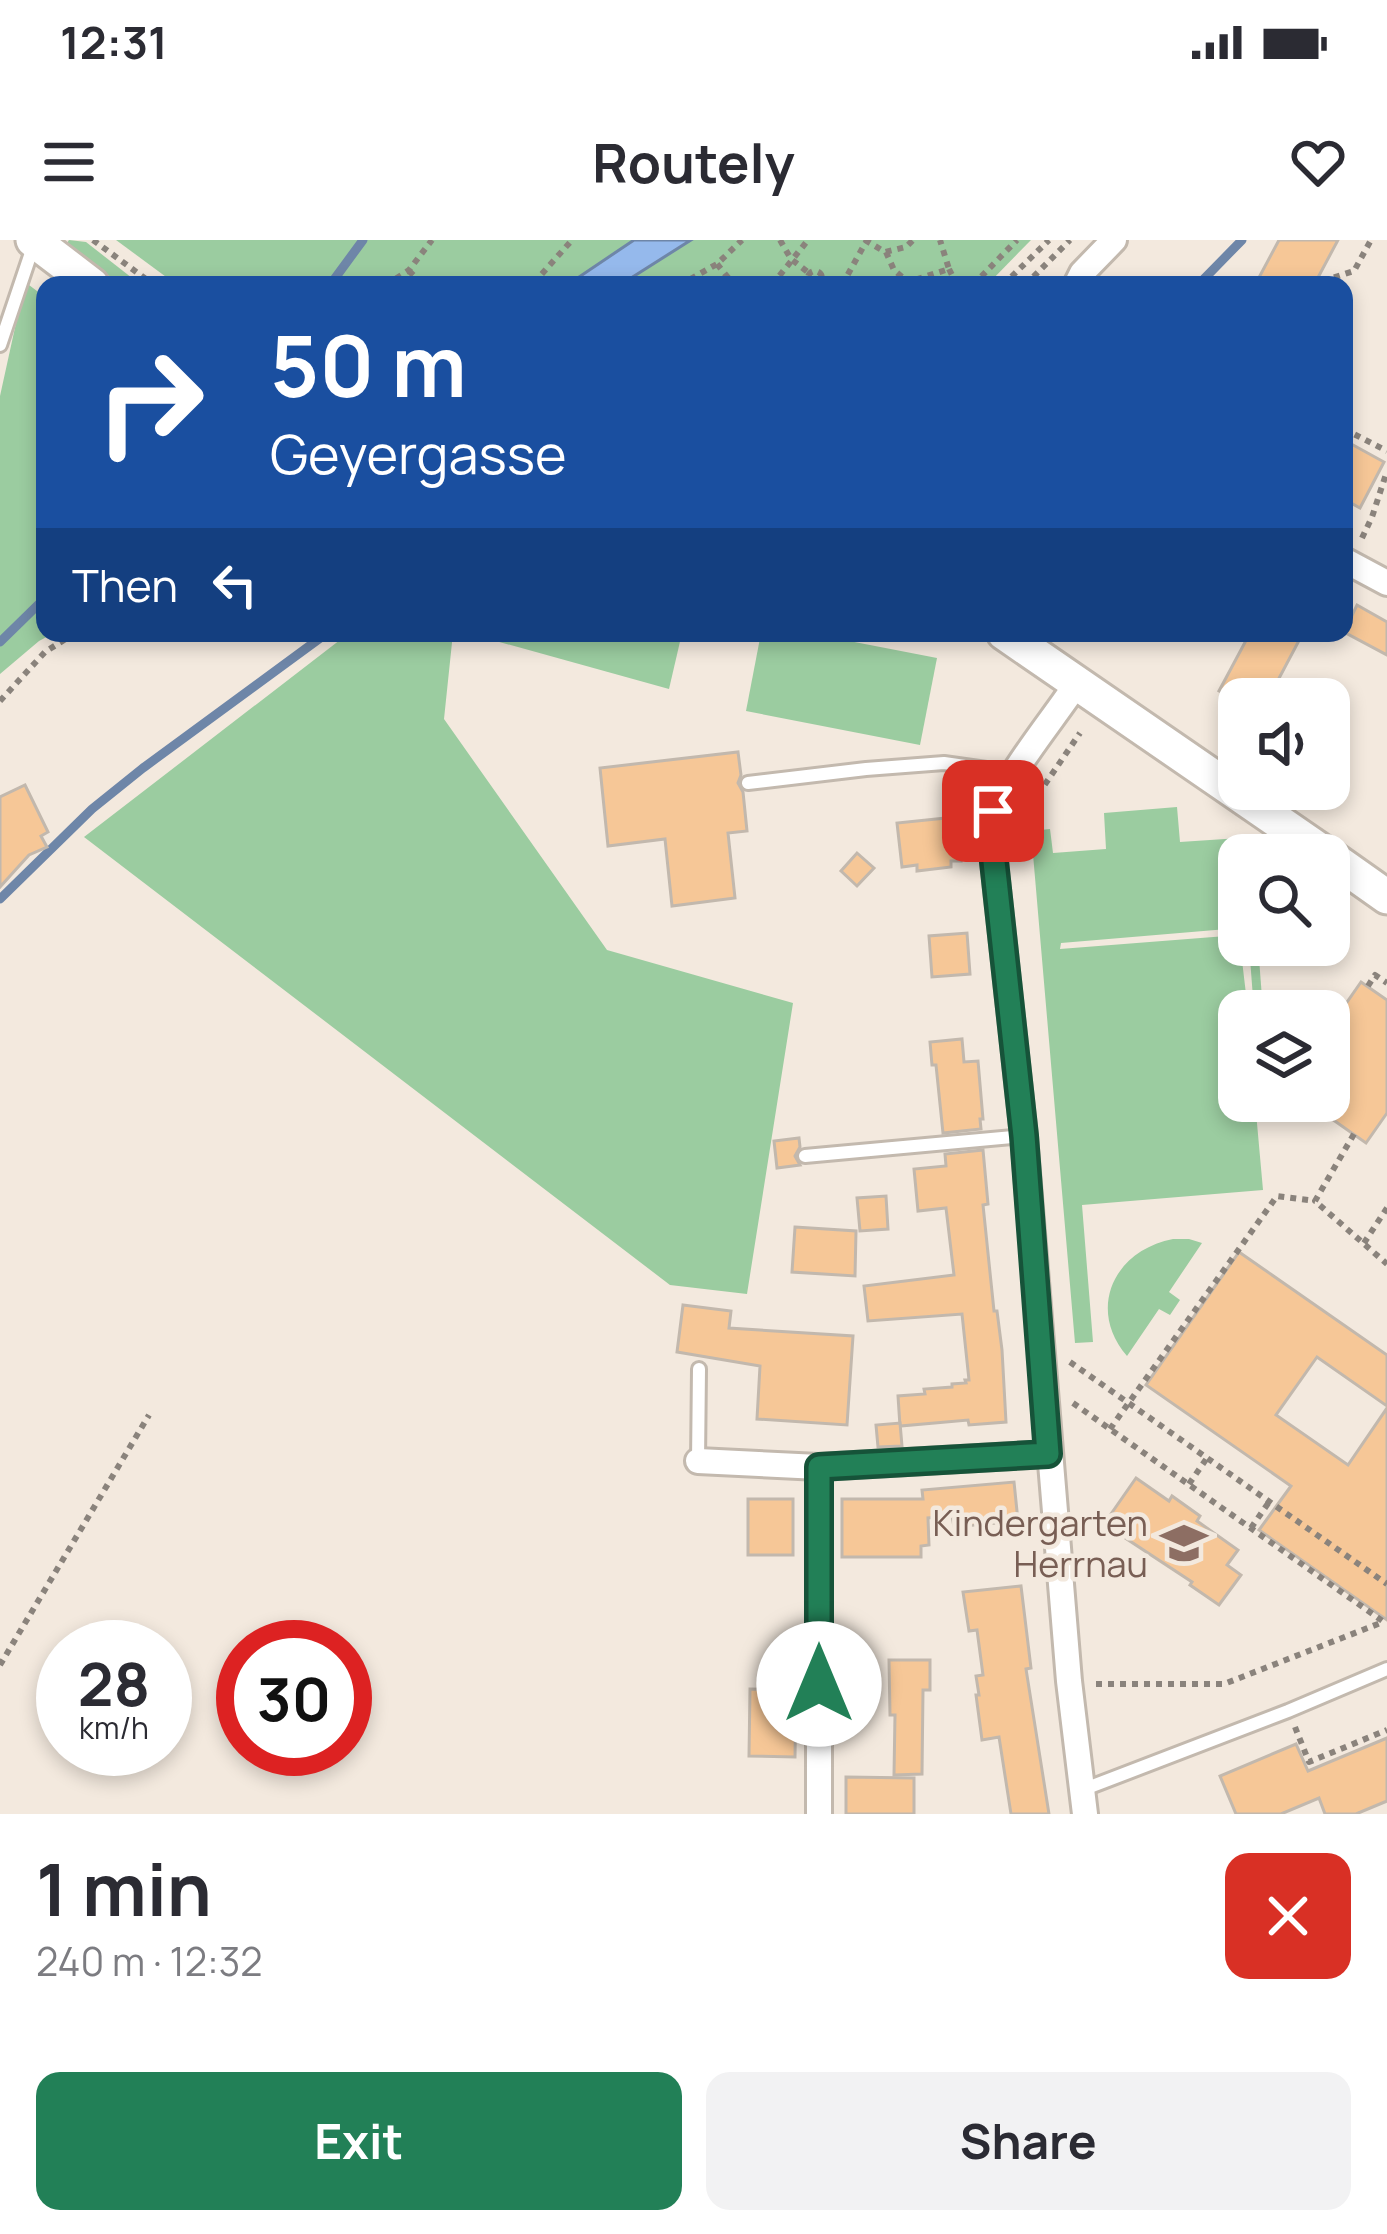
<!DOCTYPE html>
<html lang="en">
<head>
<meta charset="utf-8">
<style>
  :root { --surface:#fff; --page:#f2f2f3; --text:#2b2b33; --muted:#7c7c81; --accent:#228057 }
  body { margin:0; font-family:Manrope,sans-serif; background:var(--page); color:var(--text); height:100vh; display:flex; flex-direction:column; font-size:45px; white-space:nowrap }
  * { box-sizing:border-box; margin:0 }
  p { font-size:39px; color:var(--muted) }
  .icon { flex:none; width:66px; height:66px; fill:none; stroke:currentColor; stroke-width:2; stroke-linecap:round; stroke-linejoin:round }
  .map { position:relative; height:1574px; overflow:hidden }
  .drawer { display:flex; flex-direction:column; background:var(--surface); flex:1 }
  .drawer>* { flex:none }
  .guide { position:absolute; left:36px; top:36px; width:1317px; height:366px; border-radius:24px; box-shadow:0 6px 18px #0003; background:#1a4fa0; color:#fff; overflow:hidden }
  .buttons { position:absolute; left:1218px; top:438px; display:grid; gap:24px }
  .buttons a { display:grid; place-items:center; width:132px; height:132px; border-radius:24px; background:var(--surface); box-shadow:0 6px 18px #0003; font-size:60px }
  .speed { position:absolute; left:36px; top:1380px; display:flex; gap:24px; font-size:60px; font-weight:700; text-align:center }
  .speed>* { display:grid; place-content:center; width:156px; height:156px; border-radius:50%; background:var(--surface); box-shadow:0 6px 18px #0003; line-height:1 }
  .speed small { font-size:30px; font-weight:400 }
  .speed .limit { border:18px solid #d22; background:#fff; color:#111 }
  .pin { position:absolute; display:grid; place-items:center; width:102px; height:102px; color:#fff; margin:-51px; border-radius:24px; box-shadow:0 6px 18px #0006 }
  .me { position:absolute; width:132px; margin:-66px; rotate:0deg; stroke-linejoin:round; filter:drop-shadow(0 0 9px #0008) }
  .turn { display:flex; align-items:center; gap:42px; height:252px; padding:0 36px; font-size:54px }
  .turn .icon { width:156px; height:156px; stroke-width:2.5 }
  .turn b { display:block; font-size:84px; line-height:102px }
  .then { display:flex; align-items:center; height:114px; padding:0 36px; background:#0003; gap:24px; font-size:45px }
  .round { display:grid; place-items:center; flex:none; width:126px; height:126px; border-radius:24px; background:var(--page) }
  .headline { display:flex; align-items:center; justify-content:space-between; height:204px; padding:0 36px }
  h1 { font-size:72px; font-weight:700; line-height:90px }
  .button { display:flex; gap:24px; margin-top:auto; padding:24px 36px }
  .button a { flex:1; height:138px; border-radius:24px; background:var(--accent); color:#fff; font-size:48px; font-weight:700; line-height:138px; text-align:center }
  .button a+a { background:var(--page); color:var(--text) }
  .status { display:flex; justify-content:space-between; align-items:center; height:84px; padding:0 60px; background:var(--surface); direction:ltr }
  .status svg { height:33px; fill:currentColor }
  header { display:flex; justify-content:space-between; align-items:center; height:156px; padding:0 36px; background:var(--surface); font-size:54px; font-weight:700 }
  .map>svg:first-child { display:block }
</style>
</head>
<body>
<div class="status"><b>12:31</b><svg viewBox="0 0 49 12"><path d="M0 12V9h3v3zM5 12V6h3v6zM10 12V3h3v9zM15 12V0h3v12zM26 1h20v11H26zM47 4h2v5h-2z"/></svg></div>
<header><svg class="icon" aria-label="menu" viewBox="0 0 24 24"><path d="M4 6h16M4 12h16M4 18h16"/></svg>Routely<svg class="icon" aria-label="heart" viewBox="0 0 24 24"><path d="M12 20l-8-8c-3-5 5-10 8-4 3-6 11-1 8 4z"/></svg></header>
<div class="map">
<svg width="1387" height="1574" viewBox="0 0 1387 1574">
  <rect width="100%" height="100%" fill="#f3e9de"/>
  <g fill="#9bcca0">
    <polygon points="69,0 86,2 141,45 121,45 67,3"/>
    <polygon points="116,0 1031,0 987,45 177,45"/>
    <polygon points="25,42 45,57 45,393 54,393 39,401 0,434 0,156"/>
    <polygon points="349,393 453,393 444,479 607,710 793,763 747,1054 670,1045 84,597"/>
    <polygon points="467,393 682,393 669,449"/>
    <polygon points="761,393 808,393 937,418 920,505 746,471"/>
    <polygon points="1177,567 1180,602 1240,598 1239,688 1061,703 1060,709 1239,695 1248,771 1239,771 1239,861 1255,861 1263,950 1082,965 1093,1102 1075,1103 1031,591 1050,589 1053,613 1106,609 1104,573"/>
    <polygon points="1249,705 1258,705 1263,771 1254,771"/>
    <path d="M 1173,999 L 1189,999 L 1202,1003 L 1169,1052 L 1180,1060 L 1170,1075 L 1159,1069 L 1127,1116 C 1086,1068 1115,1010 1173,999 Z"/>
  </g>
  <polygon fill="#95b9ec" stroke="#6e86a8" stroke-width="3" points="634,0 691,0 620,45 574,45 579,37"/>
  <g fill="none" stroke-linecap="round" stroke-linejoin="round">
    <g stroke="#6e86a8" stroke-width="9">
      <polyline points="330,45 363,0"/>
      <polyline points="1198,45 1242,0"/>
      <polyline points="0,402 45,358"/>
      <polyline points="0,659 92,569 143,528 327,393"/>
    </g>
  </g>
  <g fill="#f6c797" stroke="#c2b8ad" stroke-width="3">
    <polygon points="1279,0 1338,0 1314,45 1255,45"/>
    <polygon points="1344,200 1384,222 1360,268 1344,259"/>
    <polygon points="1357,365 1387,382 1387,415 1344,392"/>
    <polygon points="1250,393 1303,393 1268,459 1234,459 1219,451"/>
    <polygon points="738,512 741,535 738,543 743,552 747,591 728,593 735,658 672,666 665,599 608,606 600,528"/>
    <polygon points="25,545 48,592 41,596 47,607 29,615 0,647 0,557"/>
    <polygon points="956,577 961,621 951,621 951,627 917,631 917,625 902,627 897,583"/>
    <polygon points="857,613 874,628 857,646 841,631"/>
    <polygon points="967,693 970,734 932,737 929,696"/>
    <polygon points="1361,742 1387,760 1387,873 1366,903 1329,877 1329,788"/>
    <polygon points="962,799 964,822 978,821 983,879 980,879 981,889 943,893 936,825 932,825 930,802"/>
    <polygon points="799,898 800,907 795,916 800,925 777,928 774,901"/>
    <polygon points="983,910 988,964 983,965 994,1071 997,1071 1002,1110 1006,1182 969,1185 968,1180 900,1186 898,1156 925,1154 924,1149 952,1147 952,1144 966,1143 965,1140 969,1140 962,1074 868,1081 864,1046 954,1035 946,968 918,971 914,929 946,926 945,914"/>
    <polygon points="886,956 888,989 860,991 857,958"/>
    <polygon points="795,987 856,991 855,1036 792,1032"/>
    <polygon points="1239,1012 1387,1115 1387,1166 1317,1117 1276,1175 1348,1225 1387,1168 1387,1380 1259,1290 1291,1246 1146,1145"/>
    <polygon points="683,1065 731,1071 729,1088 853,1096 847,1185 757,1179 760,1126 677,1112"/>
    <polygon points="900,1183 902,1206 878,1207 876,1185"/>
    <polygon points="1136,1238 1169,1261 1172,1256 1200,1276 1197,1281 1238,1310 1227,1325 1241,1335 1219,1365 1190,1345 1192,1342 1104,1284"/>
    <polygon points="1014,1242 1018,1281 954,1287 952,1276 928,1278 929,1305 921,1306 921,1317 842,1317 842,1259 923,1259 922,1250"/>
    <rect x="748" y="1259" width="45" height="56"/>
    <polygon points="1021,1346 1031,1428 1026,1429 1049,1574 1011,1574 999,1497 982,1500 976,1455 979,1455 976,1436 983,1435 977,1390 969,1391 963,1352"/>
    <polygon points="889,1420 930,1420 930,1450 923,1450 922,1534 894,1535 895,1475 890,1475"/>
    <polygon points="750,1449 796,1450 795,1517 749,1516"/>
    <polygon points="1387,1498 1387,1561 1356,1574 1325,1574 1319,1558 1281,1574 1236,1574 1220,1536 1296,1504 1308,1531"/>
    <polygon points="846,1537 914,1538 914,1574 846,1574"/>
  </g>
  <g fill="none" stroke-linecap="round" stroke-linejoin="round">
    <defs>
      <g id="lane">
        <polyline points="0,105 34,4"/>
        <polyline points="748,543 866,529 944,523 1015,533"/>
        <polyline points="805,916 1023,896"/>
        <polyline points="698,1221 699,1129"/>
        <polyline points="1082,1550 1288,1471 1387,1429"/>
      </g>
      <g id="street">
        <polyline points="1076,45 1082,33 1114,0"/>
        <polyline points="1344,320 1387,343"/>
        <path d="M 1077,443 C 1051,483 1000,541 990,585 L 1024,896 L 1069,1441 L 1085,1574"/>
        <polyline points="698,1221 819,1227 1048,1214"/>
        <polyline points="819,1574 819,1227"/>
      </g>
      <g id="secondary">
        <polyline points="33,0 92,45"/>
        <polyline points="1004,393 1327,615"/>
        <polyline points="1329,616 1387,657"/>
      </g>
    </defs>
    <use href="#lane" stroke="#c3b9ae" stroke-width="18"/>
    <use href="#street" stroke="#c3b9ae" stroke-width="30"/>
    <use href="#secondary" stroke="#c3b9ae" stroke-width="39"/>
    <g stroke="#8a837c" stroke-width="6" stroke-dasharray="6 6" stroke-linecap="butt">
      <polyline points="93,0 154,45"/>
      <polyline points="780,0 791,19 809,33"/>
      <polyline points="865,0 885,12 906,7 913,0"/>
      <polyline points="886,12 894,30 908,42"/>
      <polyline points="717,24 734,45"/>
      <polyline points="949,29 957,45"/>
      <circle cx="815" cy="38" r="7"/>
      <polyline points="409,31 424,45"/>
      <polyline points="386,45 409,30 432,0"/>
      <polyline points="537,45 541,35 572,0"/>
      <polyline points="680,45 717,24 742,0"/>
      <polyline points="772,45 808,0"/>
      <polyline points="842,45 867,0"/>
      <polyline points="907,45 908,42 949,29 940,0"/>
      <polyline points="973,45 1017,0"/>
      <polyline points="1003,45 1049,0"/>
      <polyline points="1025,45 1070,0"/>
      <polyline points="1326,45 1329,39 1354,31 1371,0"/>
      <polyline points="1344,189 1387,211"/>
      <polyline points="1362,298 1372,277 1387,231"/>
      <polyline points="0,461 45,412 75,393"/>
      <polyline points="1021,597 1020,581 1080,493"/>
      <polyline points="1368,746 1375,735 1387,743"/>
      <polyline points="1354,894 1315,961 1387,1024"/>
      <polyline points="1364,1003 1387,968"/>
      <polyline points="1070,1122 1387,1344"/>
      <polyline points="1073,1163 1384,1382"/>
      <polyline points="1110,1189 1277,956 1315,961"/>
      <polyline points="1189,1244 1207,1218"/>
      <polyline points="1251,1288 1269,1262"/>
      <polyline points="0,1425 149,1175"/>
      <polyline points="1096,1444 1224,1444 1383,1382"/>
      <polyline points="1295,1487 1309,1522 1387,1490"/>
    </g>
    <use href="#lane" stroke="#fff" stroke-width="12"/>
    <use href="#street" stroke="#fff" stroke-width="24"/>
    <use href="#secondary" stroke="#fff" stroke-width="33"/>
  </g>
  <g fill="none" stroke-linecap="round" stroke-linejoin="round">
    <defs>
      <polyline id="route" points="819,1444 819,1227 1048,1214 1024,896 990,585 993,571"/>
    </defs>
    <use href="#route" stroke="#165339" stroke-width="30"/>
    <use href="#route" stroke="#228057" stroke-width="21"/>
  </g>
  <defs>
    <symbol id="school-bare" viewBox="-9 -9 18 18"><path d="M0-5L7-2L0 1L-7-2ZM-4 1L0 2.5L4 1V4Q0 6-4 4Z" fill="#8d6e63" stroke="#f3e9de" stroke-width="2.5" paint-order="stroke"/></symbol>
  </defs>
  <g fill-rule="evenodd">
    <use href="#school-bare" x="1151" y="1270" width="66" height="66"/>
  </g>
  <g text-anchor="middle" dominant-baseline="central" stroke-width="9" stroke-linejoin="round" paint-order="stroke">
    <g font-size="36" fill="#785e54" stroke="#f3e9de" text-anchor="end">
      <text x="1148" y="1282">Kindergarten<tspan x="1148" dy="41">Herrnau</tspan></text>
    </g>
  </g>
</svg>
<div class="buttons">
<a><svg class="icon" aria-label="sound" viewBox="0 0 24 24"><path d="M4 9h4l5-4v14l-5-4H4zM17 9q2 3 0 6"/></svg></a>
<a><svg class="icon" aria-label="search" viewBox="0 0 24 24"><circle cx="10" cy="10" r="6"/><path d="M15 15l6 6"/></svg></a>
<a><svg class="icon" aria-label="layers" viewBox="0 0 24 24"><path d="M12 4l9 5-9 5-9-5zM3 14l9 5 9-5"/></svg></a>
</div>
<div class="speed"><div>28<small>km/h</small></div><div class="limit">30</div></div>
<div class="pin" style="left:993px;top:571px;background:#d93025"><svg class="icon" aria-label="arrive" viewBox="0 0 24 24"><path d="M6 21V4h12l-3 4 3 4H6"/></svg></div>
<svg class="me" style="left:819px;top:1444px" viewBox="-20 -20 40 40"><circle r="19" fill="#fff"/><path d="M0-13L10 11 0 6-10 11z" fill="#228057"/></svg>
<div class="guide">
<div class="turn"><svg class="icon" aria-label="right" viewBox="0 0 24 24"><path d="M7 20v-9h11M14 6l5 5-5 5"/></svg><div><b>50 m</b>Geyergasse</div></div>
<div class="then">Then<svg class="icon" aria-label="left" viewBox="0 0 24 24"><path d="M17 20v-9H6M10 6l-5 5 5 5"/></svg></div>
</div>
</div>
<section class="drawer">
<div class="headline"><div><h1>1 min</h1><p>240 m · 12:32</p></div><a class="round" style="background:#d93025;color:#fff"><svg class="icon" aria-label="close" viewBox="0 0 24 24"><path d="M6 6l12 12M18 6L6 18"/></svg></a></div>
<div class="button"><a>Exit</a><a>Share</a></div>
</section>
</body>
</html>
